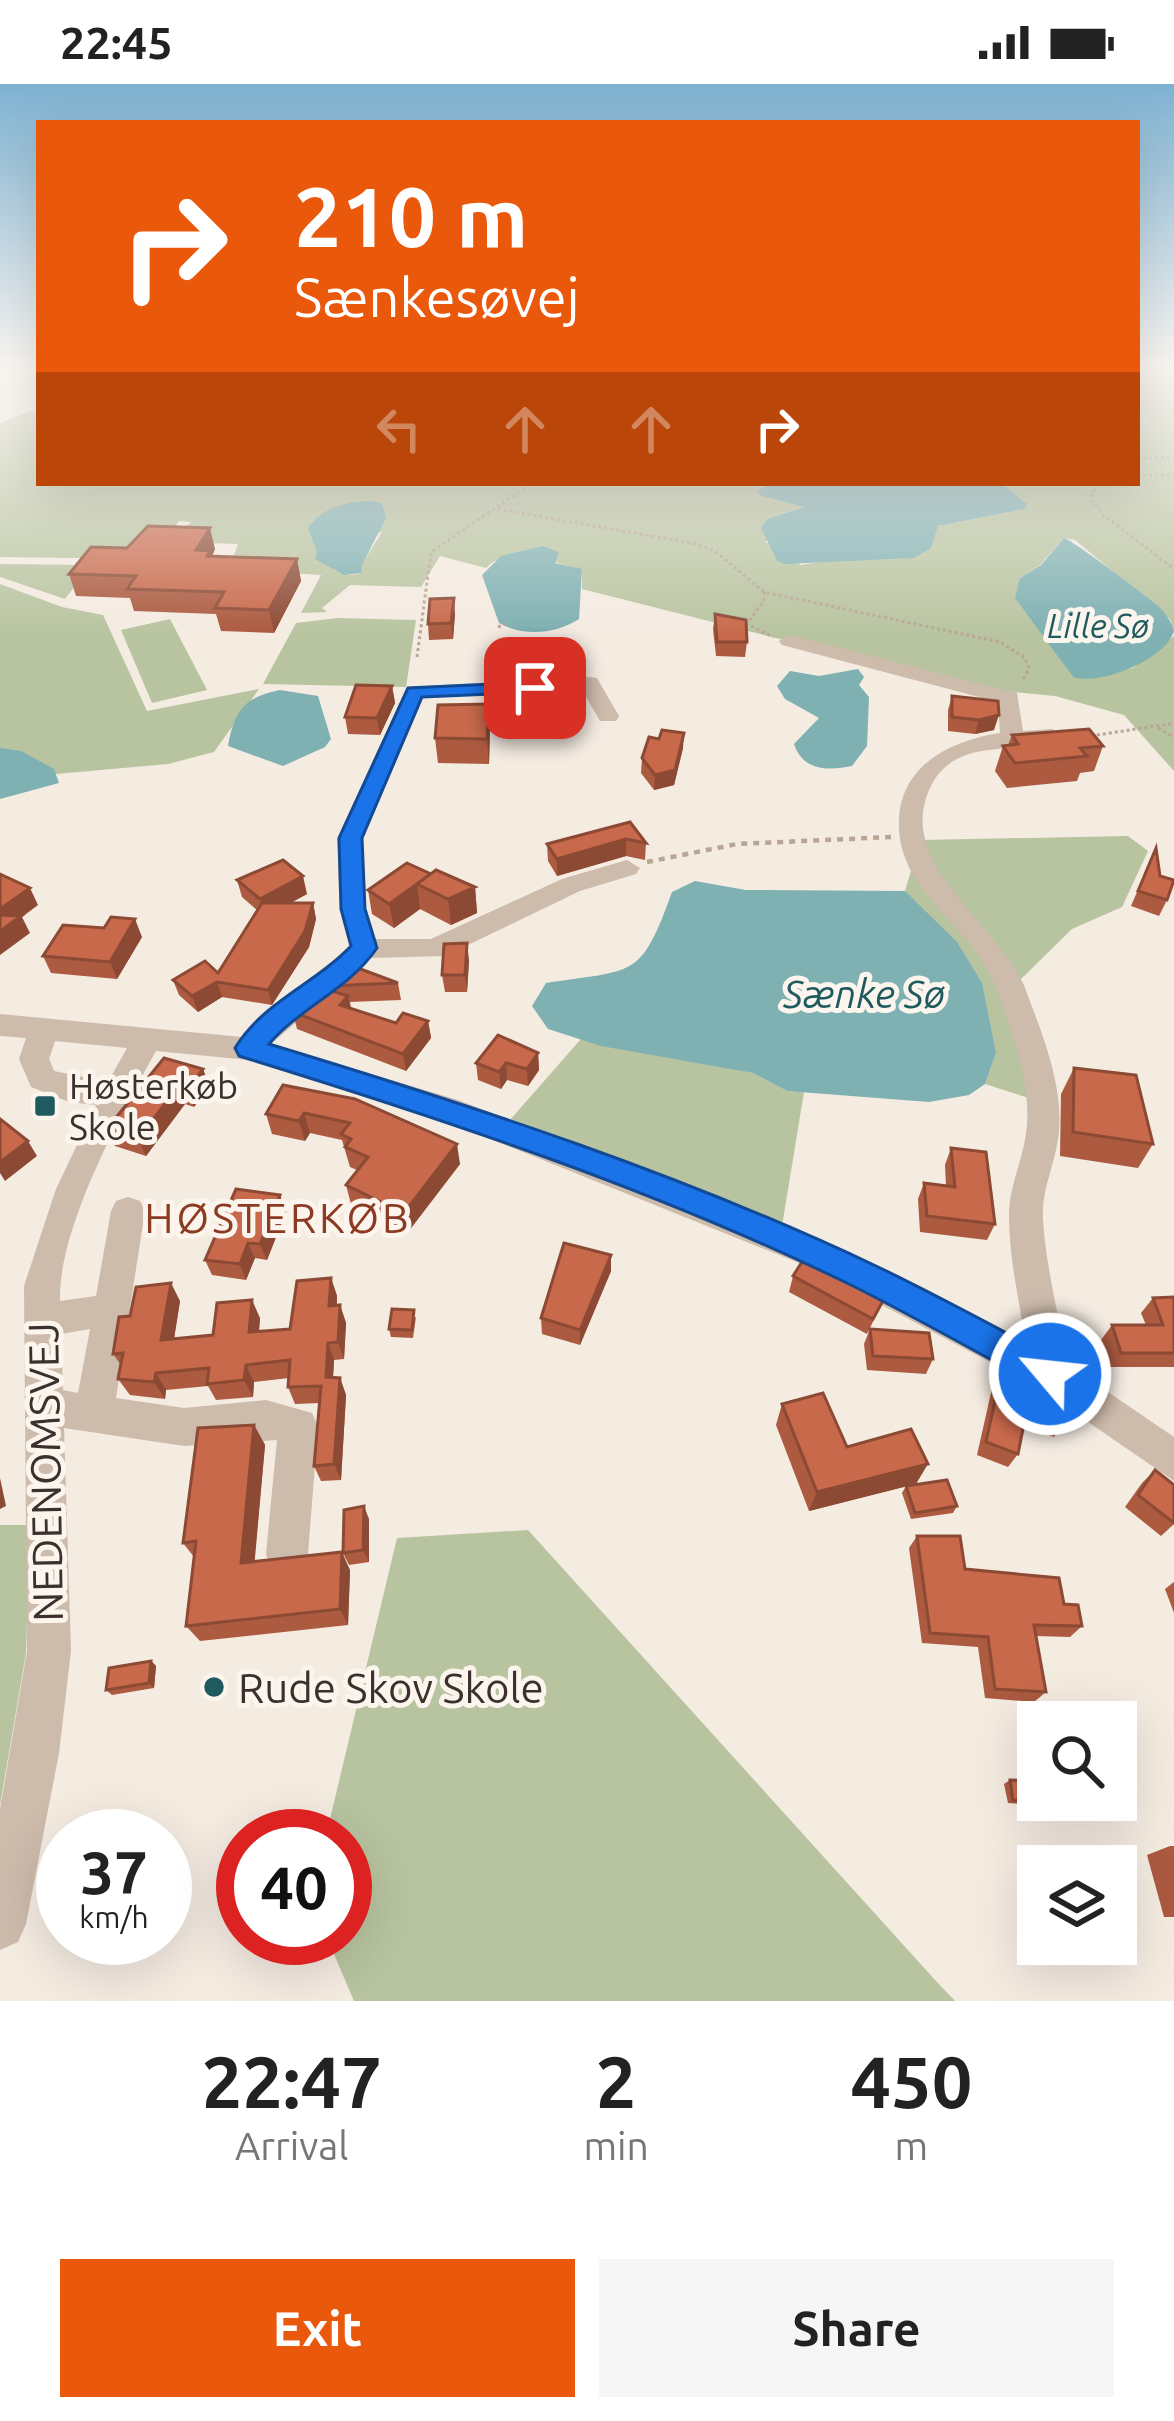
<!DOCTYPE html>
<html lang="en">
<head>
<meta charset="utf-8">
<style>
  :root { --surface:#fff; --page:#f6f6f6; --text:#222; --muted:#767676; --accent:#ea580c }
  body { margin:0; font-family:Ubuntu,sans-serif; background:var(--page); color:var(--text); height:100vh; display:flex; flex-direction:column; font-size:45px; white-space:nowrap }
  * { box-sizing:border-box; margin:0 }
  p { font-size:39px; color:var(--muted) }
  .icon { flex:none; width:66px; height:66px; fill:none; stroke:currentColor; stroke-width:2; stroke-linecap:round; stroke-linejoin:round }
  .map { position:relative; height:1917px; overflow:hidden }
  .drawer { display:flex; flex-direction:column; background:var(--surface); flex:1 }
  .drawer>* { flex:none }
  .guide { position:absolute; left:36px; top:36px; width:1104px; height:366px; border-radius:0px; box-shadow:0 12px 48px #0002; background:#ea580c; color:#fff; overflow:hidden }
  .tools { position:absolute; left:1017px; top:1617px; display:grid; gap:24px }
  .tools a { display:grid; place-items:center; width:120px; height:120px; border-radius:0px; background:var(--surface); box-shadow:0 12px 48px #0002; font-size:60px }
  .speed { position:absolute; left:36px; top:1725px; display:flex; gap:24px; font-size:60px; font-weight:700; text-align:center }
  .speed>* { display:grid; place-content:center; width:156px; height:156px; border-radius:50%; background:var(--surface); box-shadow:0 12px 48px #0002; line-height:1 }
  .speed small { font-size:30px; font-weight:400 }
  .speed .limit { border:18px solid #d22; background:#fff; color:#111 }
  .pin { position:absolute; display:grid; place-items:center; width:102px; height:102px; color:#fff; margin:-51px; border-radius:24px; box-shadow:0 6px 18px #0006 }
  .me { position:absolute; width:132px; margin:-66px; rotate:298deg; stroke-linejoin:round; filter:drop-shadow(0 0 9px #0008) }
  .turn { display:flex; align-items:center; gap:42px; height:252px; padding:0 60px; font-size:54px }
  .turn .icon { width:156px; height:156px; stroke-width:2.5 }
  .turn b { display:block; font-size:84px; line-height:102px }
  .lanes { display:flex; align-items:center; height:114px; padding:0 60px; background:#0003; justify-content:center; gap:60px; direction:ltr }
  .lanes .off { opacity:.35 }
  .eta { display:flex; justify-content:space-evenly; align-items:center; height:204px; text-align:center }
  .eta b { font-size:72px; font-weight:700; line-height:84px }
  .action { display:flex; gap:24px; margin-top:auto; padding:24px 60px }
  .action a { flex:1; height:138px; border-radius:0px; background:var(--accent); color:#fff; font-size:48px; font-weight:700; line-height:138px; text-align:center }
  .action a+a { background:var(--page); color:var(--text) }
  .status { display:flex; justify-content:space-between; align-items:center; height:84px; padding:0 60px; background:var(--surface); direction:ltr }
  .status svg { height:33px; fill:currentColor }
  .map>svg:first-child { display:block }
</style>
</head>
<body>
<div class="status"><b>22:45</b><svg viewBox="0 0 49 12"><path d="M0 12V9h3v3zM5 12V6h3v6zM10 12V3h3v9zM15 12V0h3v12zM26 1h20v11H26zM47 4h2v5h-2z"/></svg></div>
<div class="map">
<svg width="1174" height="1917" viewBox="0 0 1174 1917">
  <rect width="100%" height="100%" fill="#f4ebe1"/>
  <g fill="#b8c4a0" fill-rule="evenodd">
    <path d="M 1137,284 L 1174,284 L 1174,547 L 1170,535 L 1075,456 L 1064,454 L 1040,481 L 1020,494 L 1028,529 L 1073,593 L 1133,584 L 1174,552 L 1174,687 L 1124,631 L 1055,612 L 973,604 L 582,505 L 582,486 C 552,478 510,459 486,484 L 440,472 L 421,503 L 350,501 L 322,524 L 327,528 L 301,529 L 321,491 L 229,485 L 238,460 L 171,458 L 191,438 L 179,437 L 152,475 L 0,473 L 0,339 L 39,324 L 39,399 L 769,399 L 761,412 L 805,423 L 781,430 L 766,458 L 801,481 L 829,476 L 900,475 L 938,442 L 1025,425 L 1027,420 L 1002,399 L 1137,399 ZM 382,448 L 360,483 L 362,489 C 342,495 328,484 317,468 Z"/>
    <polygon points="0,480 91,481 65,515 0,493"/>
    <polygon points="0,500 62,523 103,531 147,627 259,605 214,668 168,680 0,695"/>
    <polygon points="337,534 416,536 406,603 263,600 296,539"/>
    <polygon points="170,535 207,606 152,619 121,546"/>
    <polygon points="1128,752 1148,767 1122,823 1072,845 1020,896 1032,1015 985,1000 996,969 905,807 920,756"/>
    <polygon points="581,955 753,989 787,1007 804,1008 782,1142 509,1037"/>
    <polygon points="0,1441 30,1441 26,1569 0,1721"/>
    <polygon points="528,1446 936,1897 955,1917 354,1917 327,1854 345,1854 345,1752 326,1752 397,1454"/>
  </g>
  <g fill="#7fb0b2">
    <polygon points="769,399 1002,399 1027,420 1025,425 938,442 931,464 914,474 785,480 777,477 761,444 767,435 804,423 761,412 758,407"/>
    <path d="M 370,417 L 382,419 L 386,434 L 361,483 L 362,489 L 344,491 L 315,475 L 317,468 L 308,444 C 323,423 345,418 370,417 Z"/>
    <path d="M 1064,454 C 1071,455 1148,513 1158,522 C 1166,529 1171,537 1174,547 C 1166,575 1101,602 1073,593 L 1015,514 L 1020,494 L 1041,481 Z"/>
    <path d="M 543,462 L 559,468 L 555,479 L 582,485 L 579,535 C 556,550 524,553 499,539 L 482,491 L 501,472 Z"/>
    <path d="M 858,585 L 864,593 L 859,601 L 869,613 L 867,662 L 852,682 C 828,687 803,687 794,660 L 819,634 L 785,615 L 777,602 L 790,587 L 819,592 Z"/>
    <path d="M 280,606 L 318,612 L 331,655 L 325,663 L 283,682 L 228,662 C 234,627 244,613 280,606 Z"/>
    <polygon points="0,664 21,667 54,685 59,699 0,715"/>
    <path d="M 695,797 L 746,806 L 905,807 L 957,858 L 982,899 L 996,969 L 985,1000 L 969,1011 L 929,1018 L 787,1007 L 753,989 L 601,962 L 548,945 L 532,922 L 546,899 C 634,885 640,897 672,808 Z"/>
  </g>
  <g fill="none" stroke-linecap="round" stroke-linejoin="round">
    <g stroke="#b9a596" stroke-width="3" stroke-dasharray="3 3" stroke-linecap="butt">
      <polyline points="1137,375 1174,373"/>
      <polyline points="1137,392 1174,390"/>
      <polyline points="1097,399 1091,414 1102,430 1174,485"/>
      <polyline points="498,425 696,460 715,467 764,508 1000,558 1025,574 1029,584 1022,598"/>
      <polyline points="764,508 764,516 747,540 773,553"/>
      <polyline points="498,543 506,540"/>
      <polyline points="417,573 431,468 532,399"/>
      <polyline points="1158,644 1174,653"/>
      <polyline points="1091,652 1174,639"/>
    </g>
    <polyline stroke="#b9a596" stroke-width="4.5" stroke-dasharray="6 6" stroke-linecap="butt" points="647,778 737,760 891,753"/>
    <path fill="#cdbbac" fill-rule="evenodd" d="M 789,551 L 1017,609 L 1023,647 L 1052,645 L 1063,652 C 1035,677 961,646 932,700 C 890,780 1000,839 1025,904 C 1041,947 1063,999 1059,1046 C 1057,1077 1041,1104 1043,1136 C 1046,1184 1059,1232 1067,1280 L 1174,1353 L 1174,1397 L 1037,1303 L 814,1185 L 438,1034 L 249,976 L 156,967 C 121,1030 58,1145 60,1217 L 96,1212 L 111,1127 L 116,1117 L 128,1113 L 140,1117 L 145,1127 L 116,1314 L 184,1324 L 266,1316 L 312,1329 L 318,1342 L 308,1470 L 302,1485 L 287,1491 L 272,1485 L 266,1470 L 277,1356 L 184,1362 L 64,1344 L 71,1567 L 59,1669 L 26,1840 L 18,1858 L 0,1866 L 0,1725 L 27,1567 L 24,1202 L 56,1105 L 96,1021 L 69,1018 L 31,1003 L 19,975 L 26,954 L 0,952 L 0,930 L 242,953 L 350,862 L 340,825 L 337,755 L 407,603 L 589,593 L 597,594 L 619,632 L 616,637 L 600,637 L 582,606 L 423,614 L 363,755 L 366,825 L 375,855 L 431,855 L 562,795 L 627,776 L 640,784 L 636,790 L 580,807 L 445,872 L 371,874 L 271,960 L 458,1016 L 838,1163 L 1026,1258 C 1019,1217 1009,1174 1009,1131 C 1009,1103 1022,1078 1026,1050 C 1033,1003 1011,943 994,899 C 972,843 902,810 899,745 C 896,684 947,657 1000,649 L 998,618 L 782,561 L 779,557 ZM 55,957 L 127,964 L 108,998 L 54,987 L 49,975 ZM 90,1245 L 78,1309 L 63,1306 L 61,1250 Z"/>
  </g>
  <g fill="#ac5a40">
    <polygon points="215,465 212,472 297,475 301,497 274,549 221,547 216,530 134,527 130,514 76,512 69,490"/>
    <polygon points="455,530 453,555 429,556 428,540"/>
    <polygon points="715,530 747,558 745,573 716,572 713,545"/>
    <polygon points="392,602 395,619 380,651 348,650 345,633"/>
    <polygon points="952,612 994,646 975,650 948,647 948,626"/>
    <polygon points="490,644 489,680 438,679 435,654"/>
    <polygon points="1012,651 1103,662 1094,687 1080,689 1077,697 1007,704 995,687 1003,662 1008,661"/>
    <polygon points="683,664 674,701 654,706 641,689 642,674"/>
    <polygon points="630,738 646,759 645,776 626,772 557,792 548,777 547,760"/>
    <polygon points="1156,764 1160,792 1167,816 1159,832 1131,822"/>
    <polygon points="431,790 475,803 477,829 451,841 420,825 394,844 372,830 368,806"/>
    <polygon points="237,796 307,810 290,819 313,819 316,835 309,863 272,921 222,913 198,928 179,911 173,896 218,889 257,826 242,813"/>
    <polygon points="142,853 117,895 51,889 43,872"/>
    <polygon points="469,876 467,908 445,908 442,891"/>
    <polygon points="398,899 401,916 350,918 351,925 396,939 428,937 431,954 406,987 297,945 293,928 327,906 326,902"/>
    <polygon points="538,969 539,986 528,1002 507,996 501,1005 478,996 476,979"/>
    <polygon points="1074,984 1153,1060 1138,1084 1060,1072 1061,1010"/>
    <polygon points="203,985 209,1002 194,1023 185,1020 146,1072 115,1062 106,1046"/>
    <polygon points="283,1001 460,1080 408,1148 351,1120 346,1101 357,1086 350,1083 342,1056 310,1049 305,1057 272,1050 266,1030"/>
    <polygon points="951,1064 995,1140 987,1156 920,1148 918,1115 924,1099 946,1102 945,1081"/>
    <polygon points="286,1128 267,1176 255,1174 246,1196 212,1191 205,1176"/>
    <polygon points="611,1171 611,1187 580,1261 542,1250 541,1234"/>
    <polygon points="793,1192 884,1215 867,1250 789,1208"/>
    <polygon points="331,1194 337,1212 337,1221 340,1221 346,1239 344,1275 334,1276 333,1294 340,1294 346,1311 341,1396 321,1397 314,1382 320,1319 295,1320 288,1303 289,1294 254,1298 253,1313 216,1316 208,1302 166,1306 165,1315 130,1311 118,1295 121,1281 113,1270 130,1232 180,1217 174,1255 213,1251 260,1234 259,1247 290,1245"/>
    <polygon points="1174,1213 1174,1283 1110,1283 1101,1256 1112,1241 1146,1241 1141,1229 1153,1214"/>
    <polygon points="416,1233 413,1254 391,1253 389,1245"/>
    <polygon points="870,1245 933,1275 926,1290 867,1286 864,1260"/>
    <polygon points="1004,1276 1064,1339 1054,1353 1024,1341 1018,1370 1008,1383 977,1371 995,1291"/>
    <polygon points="782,1320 847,1363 957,1422 953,1429 911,1435 902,1409 906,1402 809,1427 776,1341"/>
    <polygon points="254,1341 265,1361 254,1478 350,1486 348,1541 200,1557 186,1542 194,1473 183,1459"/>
    <polygon points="1155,1386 1174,1440 1161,1452 1125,1423 1142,1399"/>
    <polygon points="369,1435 369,1478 349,1481 343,1469"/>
    <polygon points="917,1452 965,1485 1064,1520 1082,1542 1070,1553 1036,1552 1046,1608 1034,1618 985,1614 978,1563 922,1559 909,1464"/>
    <polygon points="1174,1498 1174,1529 1165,1505"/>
    <polygon points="151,1577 156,1582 154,1604 112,1611 106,1606"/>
    <polygon points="1010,1696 1075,1719 1069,1723 1008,1719 1004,1700"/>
    <polygon points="1170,1762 1174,1762 1174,1833 1164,1833 1147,1771"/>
  </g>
  <g fill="#8c4a34">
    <polygon points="210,444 215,465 212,472 216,489 196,466"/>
    <polygon points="297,475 301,497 274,549 269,526"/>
    <polygon points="454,514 455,530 453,555 451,539"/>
    <polygon points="392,602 395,619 380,651 377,634"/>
    <polygon points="489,620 490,644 489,680 487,655"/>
    <polygon points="999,631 994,646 975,650 979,636"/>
    <polygon points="684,649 683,664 674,701 654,706 655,691"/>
    <polygon points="626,755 626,772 557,792 557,775"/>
    <polygon points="303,792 307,810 265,833 260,815"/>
    <polygon points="417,800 420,825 394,844 389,820"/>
    <polygon points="475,803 477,829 451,841 448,815"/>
    <polygon points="30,804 38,821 22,833 30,849 0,871 0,825"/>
    <polygon points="313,819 316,835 309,863 272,921 268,906"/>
    <polygon points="135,835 142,853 117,895 110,878"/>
    <polygon points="467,859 469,876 467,908 465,891"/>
    <polygon points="217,898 222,913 198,928 192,912"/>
    <polygon points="348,912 352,929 340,921"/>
    <polygon points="428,937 431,954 406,987 403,970"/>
    <polygon points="538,969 539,986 528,1002 527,985"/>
    <polygon points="506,979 507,996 501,1005 499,988"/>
    <polygon points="203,985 209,1002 194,1023 187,1006"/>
    <polygon points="178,1003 185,1020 146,1072 138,1055"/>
    <polygon points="304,1029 310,1049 305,1057 299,1037"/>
    <polygon points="28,1057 37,1072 5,1097 0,1089 0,1078"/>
    <polygon points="457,1060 460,1080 408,1148 404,1129"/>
    <polygon points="280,1111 286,1128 267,1176 260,1160"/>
    <polygon points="248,1159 255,1174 246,1196 240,1180"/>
    <polygon points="611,1171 611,1187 580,1261 580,1246"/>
    <polygon points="331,1194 337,1212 335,1240 329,1222"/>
    <polygon points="171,1199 180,1217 171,1273 161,1256"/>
    <polygon points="252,1216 260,1234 257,1266 249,1248"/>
    <polygon points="340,1221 346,1239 344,1275 338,1258"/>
    <polygon points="328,1259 334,1276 332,1310 326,1293"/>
    <polygon points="246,1281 254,1298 253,1313 244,1296"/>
    <polygon points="156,1289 166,1306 165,1315 154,1298"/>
    <polygon points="340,1294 346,1311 341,1396 334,1380"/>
    <polygon points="254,1341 265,1361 253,1496 241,1479"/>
    <polygon points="928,1380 916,1400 809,1427 817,1408"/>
    <polygon points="0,1394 6,1422 0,1425"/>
    <polygon points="364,1422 369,1435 369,1478 363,1466"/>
    <polygon points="342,1468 350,1486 348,1541 340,1525"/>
    <polygon points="151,1577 156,1582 154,1604 149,1599"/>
  </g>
  <g fill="#c8694b" stroke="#8c4a34" stroke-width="3">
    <polygon points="148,442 210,444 196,466 210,467 207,472 297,475 269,526 215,524 224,508 127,505 136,492 69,490 91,463 127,464"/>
    <polygon points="454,514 451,539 428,540 430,515"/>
    <polygon points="715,530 746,536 747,558 717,558"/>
    <polygon points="356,601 392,602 377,634 345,633"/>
    <polygon points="952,612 998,617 999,631 979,636 952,633"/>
    <polygon points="489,620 487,655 435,654 438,621"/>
    <polygon points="1089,645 1103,662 1080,664 1087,672 1015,679 1003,662 1018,660 1012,651"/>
    <polygon points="662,646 684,649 675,686 655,691 642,674 649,653 659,655"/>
    <polygon points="630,738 646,759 626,755 557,775 547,760"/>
    <polygon points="1156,764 1160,792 1174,796 1167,816 1138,807"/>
    <polygon points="283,776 303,792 260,815 237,796"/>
    <polygon points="407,779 431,790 389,820 368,806"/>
    <polygon points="436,786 475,803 448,815 417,800"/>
    <polygon points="0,790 30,804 0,825"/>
    <polygon points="262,819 313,819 305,847 268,906 217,898 192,912 173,896 205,877 218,889"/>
    <polygon points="0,831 21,832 0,847"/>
    <polygon points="111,833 135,835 110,878 43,872 63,841 104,844"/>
    <polygon points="467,859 465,891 442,891 444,860"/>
    <polygon points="347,880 398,899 326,902"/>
    <polygon points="322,904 348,912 340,921 396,939 403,929 428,937 403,970 293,928"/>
    <polygon points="498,951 538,969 527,985 506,979 499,988 476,979"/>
    <polygon points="164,974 203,985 187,1006 178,1003 138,1055 106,1046"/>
    <polygon points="1074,984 1136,991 1153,1060 1073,1048"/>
    <polygon points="283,1001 355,1015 457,1060 404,1129 346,1101 368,1073 345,1063 351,1055 341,1050 350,1039 304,1029 299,1037 266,1030"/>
    <polygon points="0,1035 28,1057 0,1078"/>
    <polygon points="951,1064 986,1068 995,1140 927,1132 924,1099 955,1103"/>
    <polygon points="236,1105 280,1111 260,1160 248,1159 240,1180 205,1176"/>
    <polygon points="564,1159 611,1171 580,1246 541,1234"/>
    <polygon points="807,1170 884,1215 873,1235 793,1192"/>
    <polygon points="331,1194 329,1222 340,1221 338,1258 328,1259 326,1293 340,1294 334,1380 314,1382 321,1302 288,1303 290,1276 246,1281 244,1296 207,1300 209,1284 156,1289 154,1298 118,1295 123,1269 113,1270 119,1233 130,1232 136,1203 171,1199 161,1256 213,1251 217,1219 252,1216 249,1248 290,1245 297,1197"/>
    <polygon points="1174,1213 1174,1269 1121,1269 1112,1241 1163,1241 1153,1214"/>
    <polygon points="392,1225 414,1226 412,1246 389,1245"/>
    <polygon points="870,1245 929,1249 933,1275 873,1272"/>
    <polygon points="1004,1276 1037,1289 1070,1310 1064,1339 1027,1325 1018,1370 986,1358"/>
    <polygon points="823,1309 847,1363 911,1345 928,1380 817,1408 782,1320"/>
    <polygon points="254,1341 241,1479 342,1468 340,1525 186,1542 196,1457 183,1459 198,1344"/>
    <polygon points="1155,1386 1174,1401 1174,1439 1138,1411"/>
    <polygon points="947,1396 957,1422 915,1429 906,1402"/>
    <polygon points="364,1422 363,1466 343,1469 344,1426"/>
    <polygon points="917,1452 960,1452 965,1485 1059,1494 1064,1520 1078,1521 1082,1542 1034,1541 1046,1608 995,1605 988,1553 930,1549"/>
    <polygon points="151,1577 149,1599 106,1606 109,1584"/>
    <polygon points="1010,1696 1038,1697 1038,1716 1074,1716 1075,1719 1013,1716"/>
  </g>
  <linearGradient id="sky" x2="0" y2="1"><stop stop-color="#7eb2d2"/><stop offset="0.51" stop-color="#faf6f2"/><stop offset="1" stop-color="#faf6f2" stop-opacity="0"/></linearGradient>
  <rect width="1174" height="552" fill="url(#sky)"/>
  <path fill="#1a73e8" stroke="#114b97" stroke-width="3" d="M 535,598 L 542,600 L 542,608 L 422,613 L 362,754 L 365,825 L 377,864 C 349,905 301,923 269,960 C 474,1022 682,1090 876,1182 C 939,1212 1000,1246 1062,1278 L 1067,1290 L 1062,1301 L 1050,1306 L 1038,1301 C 976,1268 915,1233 853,1202 C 657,1106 447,1036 239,972 L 235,964 C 263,918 315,900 351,862 L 341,825 L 339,754 L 408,604 Z"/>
  <g fill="#1f5a5e" stroke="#fbf5ee" stroke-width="4.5">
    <rect x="33" y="1010" width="24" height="24" rx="6"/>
    <circle cx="214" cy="1603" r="12"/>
  </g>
  <g text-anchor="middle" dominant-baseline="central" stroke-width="10" stroke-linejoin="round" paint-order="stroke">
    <g font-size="33" font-style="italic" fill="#1f5a5e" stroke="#fbf5ee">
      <text x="1098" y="541">Lille Sø</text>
    </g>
    <g font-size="36" fill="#3b302b" stroke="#fbf5ee" text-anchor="start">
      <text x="69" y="1001">Høsterkøb<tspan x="69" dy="41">Skole</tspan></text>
    </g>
    <g font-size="39" font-style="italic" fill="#1f5a5e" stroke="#fbf5ee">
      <text x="864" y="909">Sænke Sø</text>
    </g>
    <g font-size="42" letter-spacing="3" fill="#8c3b22" stroke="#fbf5ee">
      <text x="278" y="1133">HØSTERKØB</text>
    </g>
    <g font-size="42" fill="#3b302b" stroke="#fbf5ee">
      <text transform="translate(45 1388) rotate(-91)">NEDENOMSVEJ</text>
    </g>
    <g font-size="42" fill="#3b302b" stroke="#fbf5ee" text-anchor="start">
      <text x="238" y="1603">Rude Skov Skole</text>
    </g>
  </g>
</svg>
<div class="tools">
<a><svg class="icon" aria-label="search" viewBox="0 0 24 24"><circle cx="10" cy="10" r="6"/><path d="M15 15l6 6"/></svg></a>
<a><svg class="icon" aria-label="layers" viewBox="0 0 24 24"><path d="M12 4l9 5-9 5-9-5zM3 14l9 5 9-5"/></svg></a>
</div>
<div class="speed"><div>37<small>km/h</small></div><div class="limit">40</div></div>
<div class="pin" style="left:535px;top:604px;background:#d93025"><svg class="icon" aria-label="arrive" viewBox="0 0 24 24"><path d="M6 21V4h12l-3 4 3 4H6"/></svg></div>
<svg class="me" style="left:1050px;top:1290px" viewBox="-20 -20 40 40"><circle r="17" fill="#1a73e8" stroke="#fff" stroke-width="3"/><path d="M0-11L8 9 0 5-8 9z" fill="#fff"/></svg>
<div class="guide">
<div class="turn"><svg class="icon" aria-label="right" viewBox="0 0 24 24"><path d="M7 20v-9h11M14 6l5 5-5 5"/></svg><div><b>210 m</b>Sænkesøvej</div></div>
<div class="lanes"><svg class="icon off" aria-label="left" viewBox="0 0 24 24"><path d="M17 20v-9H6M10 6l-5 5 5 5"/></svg><svg class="icon off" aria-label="ahead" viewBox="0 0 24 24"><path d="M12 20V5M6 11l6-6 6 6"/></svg><svg class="icon off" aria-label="ahead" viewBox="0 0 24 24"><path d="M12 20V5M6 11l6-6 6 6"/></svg><svg class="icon" aria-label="right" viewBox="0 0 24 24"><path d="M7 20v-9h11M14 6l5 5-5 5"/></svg></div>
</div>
</div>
<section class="drawer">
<div class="eta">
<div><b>22:47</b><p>Arrival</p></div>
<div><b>2</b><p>min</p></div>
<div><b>450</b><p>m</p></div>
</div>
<div class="action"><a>Exit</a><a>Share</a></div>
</section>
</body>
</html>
